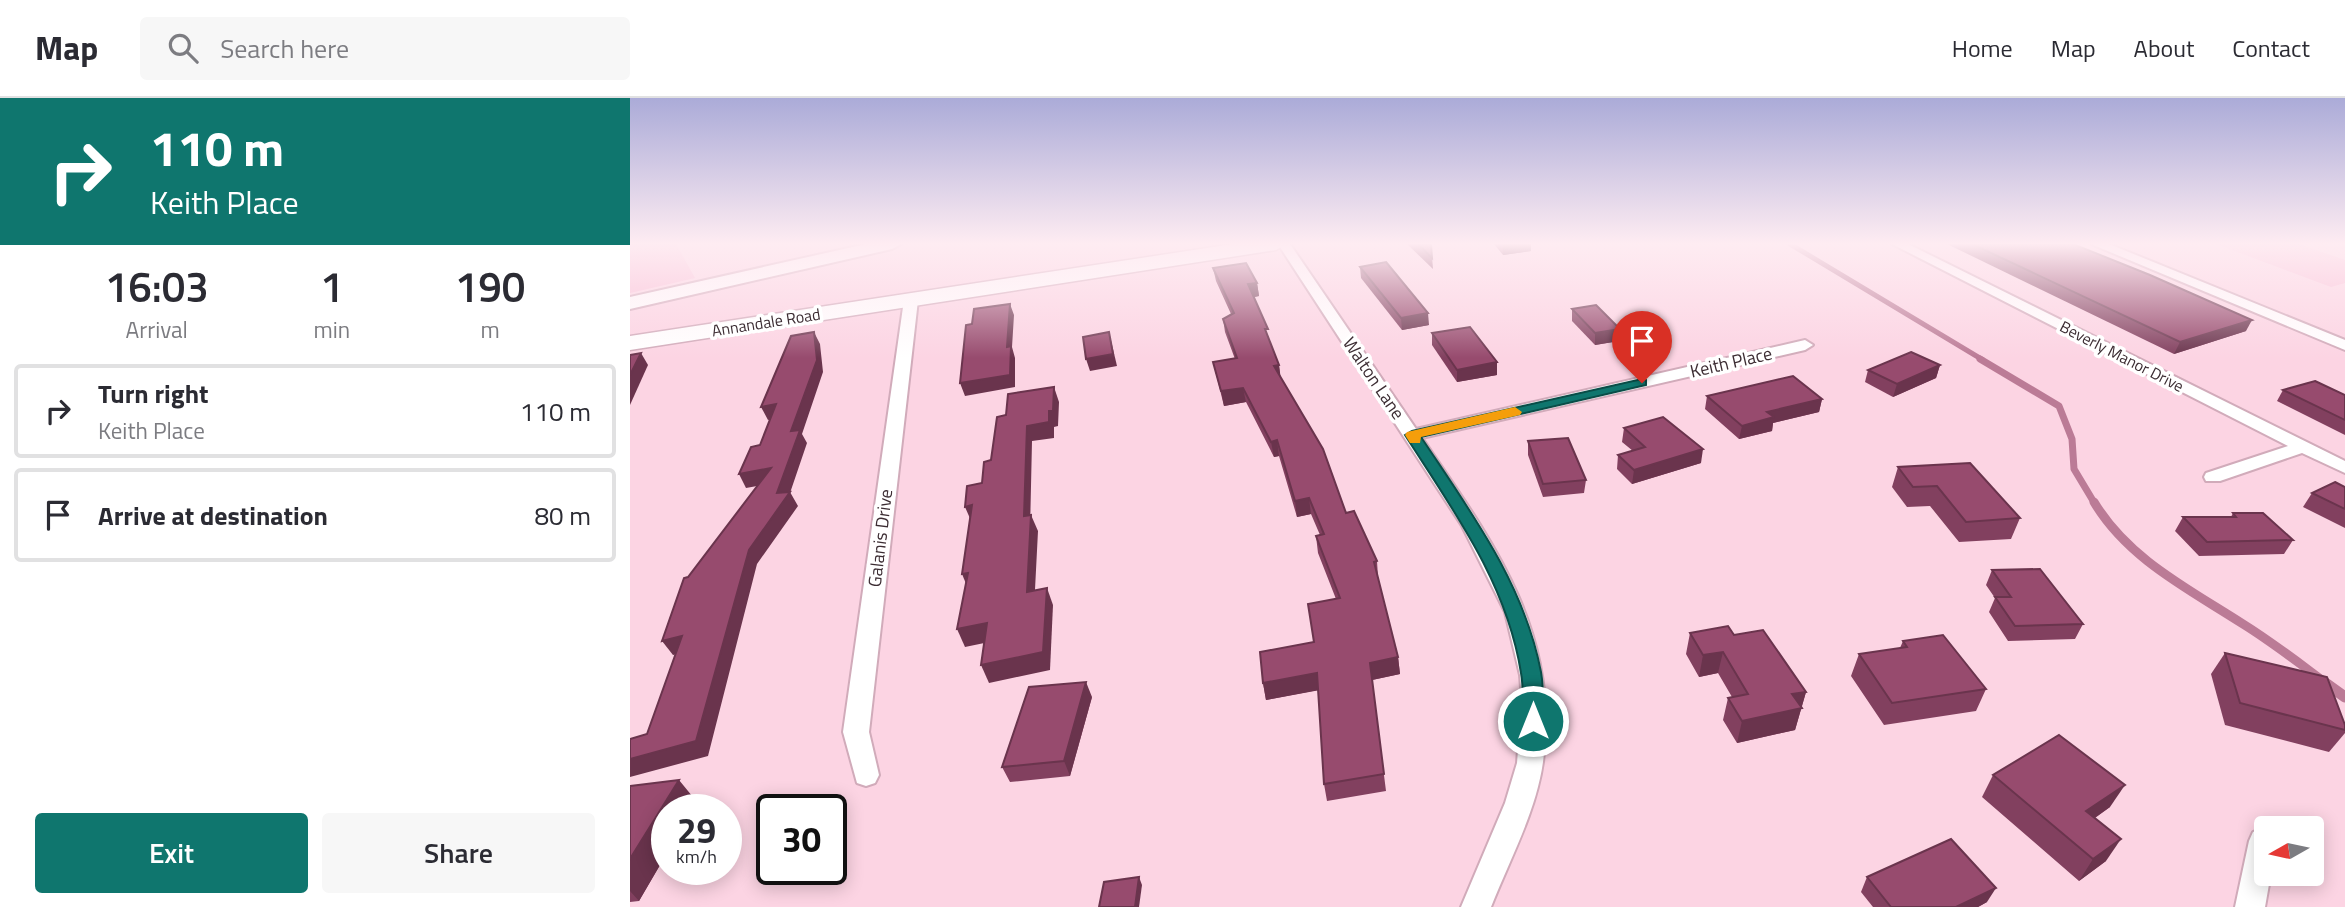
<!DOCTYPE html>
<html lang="en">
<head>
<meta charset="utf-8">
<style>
  :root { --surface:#fff; --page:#f7f7f7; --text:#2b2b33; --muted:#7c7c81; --line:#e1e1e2; --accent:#0f766e }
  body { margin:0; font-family:"Titillium Web",sans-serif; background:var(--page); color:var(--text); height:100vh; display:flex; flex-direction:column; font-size:26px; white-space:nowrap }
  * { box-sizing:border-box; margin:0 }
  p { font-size:23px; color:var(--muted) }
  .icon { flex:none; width:38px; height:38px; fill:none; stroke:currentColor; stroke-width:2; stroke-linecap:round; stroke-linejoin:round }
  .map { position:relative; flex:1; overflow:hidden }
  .drawer { display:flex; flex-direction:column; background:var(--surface); width:630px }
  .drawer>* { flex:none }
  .hud { background:#0f766e; color:#fff; overflow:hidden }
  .needle { width:46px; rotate:261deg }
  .tools { position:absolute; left:1624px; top:718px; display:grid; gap:14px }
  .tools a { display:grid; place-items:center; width:70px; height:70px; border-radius:7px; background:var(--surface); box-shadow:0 4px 18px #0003; font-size:35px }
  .speed { position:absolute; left:21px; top:696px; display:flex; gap:14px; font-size:35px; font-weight:700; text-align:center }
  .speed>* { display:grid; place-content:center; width:91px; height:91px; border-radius:50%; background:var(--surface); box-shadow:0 4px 18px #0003; line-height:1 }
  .speed small { font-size:18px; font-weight:400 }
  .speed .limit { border:4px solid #111; border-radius:10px; background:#fff; color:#111 }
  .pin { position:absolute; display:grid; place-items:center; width:60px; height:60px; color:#fff; margin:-72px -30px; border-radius:50% 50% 50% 0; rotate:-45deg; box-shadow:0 0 7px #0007 }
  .pin .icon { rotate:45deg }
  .me { position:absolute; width:77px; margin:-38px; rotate:0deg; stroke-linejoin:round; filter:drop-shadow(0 0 5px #0008) }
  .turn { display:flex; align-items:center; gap:24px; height:147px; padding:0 35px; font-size:32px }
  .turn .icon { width:91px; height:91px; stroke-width:2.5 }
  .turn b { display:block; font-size:49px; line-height:60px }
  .eta { display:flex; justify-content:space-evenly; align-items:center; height:119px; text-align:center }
  .eta b { font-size:42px; font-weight:600; line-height:49px }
  .cta { display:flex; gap:14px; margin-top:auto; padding:14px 35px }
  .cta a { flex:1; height:80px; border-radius:7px; background:var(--accent); color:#fff; font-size:28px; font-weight:600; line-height:80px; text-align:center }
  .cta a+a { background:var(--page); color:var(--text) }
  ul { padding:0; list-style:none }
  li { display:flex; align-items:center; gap:21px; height:94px; margin:0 14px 10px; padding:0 21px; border:4px solid var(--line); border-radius:7px }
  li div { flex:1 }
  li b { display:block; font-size:26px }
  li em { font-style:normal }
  header { display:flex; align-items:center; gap:42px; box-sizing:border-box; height:98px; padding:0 35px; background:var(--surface); border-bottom:2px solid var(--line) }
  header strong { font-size:33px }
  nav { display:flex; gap:38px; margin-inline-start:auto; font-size:24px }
  .search { width:490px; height:63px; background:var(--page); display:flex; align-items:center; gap:18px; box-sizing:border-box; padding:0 24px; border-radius:7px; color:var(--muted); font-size:26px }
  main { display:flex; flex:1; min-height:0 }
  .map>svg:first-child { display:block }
</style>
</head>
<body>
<header>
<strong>Map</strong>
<div class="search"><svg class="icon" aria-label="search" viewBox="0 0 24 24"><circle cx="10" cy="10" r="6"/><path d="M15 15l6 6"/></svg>Search here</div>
<nav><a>Home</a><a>Map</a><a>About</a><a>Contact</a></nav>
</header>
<main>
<section class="drawer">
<div class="hud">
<div class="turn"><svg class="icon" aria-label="right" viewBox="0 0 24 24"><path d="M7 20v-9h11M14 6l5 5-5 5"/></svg><div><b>110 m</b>Keith Place</div></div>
</div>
<div class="eta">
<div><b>16:03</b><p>Arrival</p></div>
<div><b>1</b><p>min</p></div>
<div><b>190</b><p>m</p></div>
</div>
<ul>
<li><svg class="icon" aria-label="right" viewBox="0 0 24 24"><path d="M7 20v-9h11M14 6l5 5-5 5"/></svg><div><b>Turn right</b><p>Keith Place</p></div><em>110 m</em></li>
<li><svg class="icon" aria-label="arrive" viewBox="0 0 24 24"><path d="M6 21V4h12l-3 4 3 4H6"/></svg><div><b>Arrive at destination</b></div><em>80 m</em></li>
</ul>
<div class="cta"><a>Exit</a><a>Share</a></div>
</section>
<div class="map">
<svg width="1715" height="809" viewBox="0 0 1715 809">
  <rect width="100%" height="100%" fill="#fcd4e3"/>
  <g fill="#f9bed6">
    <polygon points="0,146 46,146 65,180 0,195"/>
    <polygon points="1586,146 1669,146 1715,162 1715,185 1701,189"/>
  </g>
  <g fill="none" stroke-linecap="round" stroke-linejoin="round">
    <polyline stroke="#bb7b96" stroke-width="5" points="1160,146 1353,262"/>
    <polyline stroke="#bb7b96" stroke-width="7" points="1350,261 1429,308 1442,341 1444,371 1465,406"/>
    <path stroke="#bb7b96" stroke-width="9" d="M 1464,404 C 1498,461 1559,491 1613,526 C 1642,544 1669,565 1696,585"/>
    <polyline stroke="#bb7b96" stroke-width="11" points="1694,584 1715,599"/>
    <defs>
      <g id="street">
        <path d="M 648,146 L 660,146 L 786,331 L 1175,242 L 1183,247 L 1175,252 L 792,340 C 861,441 931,534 913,664 C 906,714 879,763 861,809 L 831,809 L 875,705 L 887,665 L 892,602 L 890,577 L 875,514 L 832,428 Z"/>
        <polygon points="1262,146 1278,146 1715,363 1715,375 1672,355 1590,383 1576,383 1574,379 1576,375 1658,348"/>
        <polygon points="1461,146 1479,146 1715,242 1715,252"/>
        <polygon points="281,198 288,202 239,634 249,677 245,685 236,688 227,685 213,634 274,202"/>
        <polygon points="1633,730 1636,732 1636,775 1641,775 1635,809 1605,809 1619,743 1623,734"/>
      </g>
      <polygon id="secondary" points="236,146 271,146 262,151 0,211 0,199"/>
      <polygon id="primary" points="603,146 656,146 646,152 0,252 0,238"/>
    </defs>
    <use href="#street" stroke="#d1abba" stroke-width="4"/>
    <use href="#secondary" stroke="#d1abba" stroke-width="4"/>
    <use href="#primary" stroke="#d1abba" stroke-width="3"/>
    <use href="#street" fill="#fff" fill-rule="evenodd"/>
    <use href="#secondary" fill="#fff" fill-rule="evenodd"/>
    <use href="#primary" fill="#fff" fill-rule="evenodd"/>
  </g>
  <g fill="#82405f">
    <polygon points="777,146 801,146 803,171"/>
    <polygon points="864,146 901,146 901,153 873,157"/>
    <polygon points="1317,146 1443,146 1616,233 1544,256"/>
    <polygon points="730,169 799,227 772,232 731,180"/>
    <polygon points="583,170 627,185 629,198 623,199 649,267 650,279 716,415 747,463 748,479 768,559 770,576 742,582 756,693 697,703 694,686 688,592 636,602 633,585 684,544 706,501 688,455 686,438 690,437 681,416 667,419 649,358 644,359 616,304 594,308 583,264 605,261 595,234 593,221 601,216 586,183"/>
    <polygon points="942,211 990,231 989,243 965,247 942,223"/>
    <polygon points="802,235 867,264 867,277 827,284 802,247"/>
    <polygon points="1310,267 1306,280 1263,299 1235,284 1238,272"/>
    <polygon points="1653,292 1715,297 1715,337 1647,303"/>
    <polygon points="1077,298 1192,301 1189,314 1143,325 1142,333 1109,341 1075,311"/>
    <polygon points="994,330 1071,365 1002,386 987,371 988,357 1003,353 992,344"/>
    <polygon points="898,343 956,382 954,395 913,399 898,357"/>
    <polygon points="1268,369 1390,420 1381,441 1329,444 1300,408 1277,409 1262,389"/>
    <polygon points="1715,389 1715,430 1673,409 1682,395"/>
    <polygon points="1603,415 1663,442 1654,456 1569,458 1545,433 1553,419 1601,419"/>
    <polygon points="1362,472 1453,526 1445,541 1378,543 1359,514 1365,500 1356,487"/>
    <polygon points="1060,535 1104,537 1176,594 1165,632 1107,645 1093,622 1098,600 1102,599 1088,575 1069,579 1056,556"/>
    <polygon points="1273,543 1356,591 1346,613 1254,627 1221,578 1229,556 1270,550"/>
    <polygon points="1595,555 1715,627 1715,635 1699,654 1595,627 1581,576"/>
    <polygon points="462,599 440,678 380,684 372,669"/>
    <polygon points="1363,677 1480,709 1465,720 1476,763 1449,783 1352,699"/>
    <polygon points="0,688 67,704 62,712 37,712 37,755 9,803 0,804"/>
    <polygon points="1237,779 1357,804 1348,809 1243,809 1231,794"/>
  </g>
  <g fill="#6a344d">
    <polygon points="873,146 901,146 901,153 873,157"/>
    <polygon points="627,185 629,198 620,200 618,186"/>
    <polygon points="380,206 384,217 382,249 385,260 385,289 335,298 330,285 377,249"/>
    <polygon points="798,215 799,227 772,232 771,220"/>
    <polygon points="1622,222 1616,233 1544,256 1550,244"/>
    <polygon points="990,231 989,243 965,247 965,235"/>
    <polygon points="184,234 190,246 193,274 172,336 177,345 160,395 160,394 168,408 127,466 78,658 0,679 0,661 66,643 119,452 147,395"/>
    <polygon points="479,234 487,268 460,273 456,261"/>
    <polygon points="11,255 18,267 0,307 0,277"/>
    <polygon points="867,264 867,277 827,284 827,272"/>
    <polygon points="649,267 651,282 644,268"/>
    <polygon points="1310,267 1306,280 1263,299 1267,286"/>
    <polygon points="424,289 429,304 428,328 424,329 424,340 402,343 400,434 401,417 408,433 404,511 397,494 394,418 397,328 419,313"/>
    <polygon points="613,290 616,304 594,308 591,293"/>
    <polygon points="1192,301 1189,314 1143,325 1142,333 1109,341 1112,328 1137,314"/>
    <polygon points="146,306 152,319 138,322 131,309"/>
    <polygon points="647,342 649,358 644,359 641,344"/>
    <polygon points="1073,351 1071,365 1002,386 1004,372"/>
    <polygon points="141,370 149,384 116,390 109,376"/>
    <polygon points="679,400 681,416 667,419 665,403"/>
    <polygon points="342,407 342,425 335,409"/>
    <polygon points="338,475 339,493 332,476"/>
    <polygon points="417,490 423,507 420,572 359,585 351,567"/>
    <polygon points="357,525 364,543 335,549 327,531"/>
    <polygon points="52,538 62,553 43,557 32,543"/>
    <polygon points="1093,554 1088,575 1069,579 1073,557"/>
    <polygon points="768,559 770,576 742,582 740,565"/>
    <polygon points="687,575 690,592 636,602 633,585"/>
    <polygon points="456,584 462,599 440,678 434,663"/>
    <polygon points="1176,594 1165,632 1107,645 1112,623 1162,596"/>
    <polygon points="49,682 67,704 62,712 37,712 37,755 9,803 0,793 0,761"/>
    <polygon points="1495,687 1480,709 1443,735 1456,713"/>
    <polygon points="1491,741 1476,763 1449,783 1463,761"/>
    <polygon points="509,779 512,787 509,809 505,809"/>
    <polygon points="1366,790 1357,804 1348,809 1326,809"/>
  </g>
  <g fill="#974b6e" stroke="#6a344d" stroke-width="2">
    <polygon points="788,146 801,146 802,160"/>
    <polygon points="1342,146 1443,146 1520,177 1622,222 1550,244"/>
    <polygon points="756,164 798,215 771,220 730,169"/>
    <polygon points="616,165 627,185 618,186 638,231 635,231 649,267 644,268 693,351 716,415 724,413 747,463 744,464 768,559 740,565 754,676 694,686 687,575 633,585 630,554 684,544 678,506 710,500 686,438 694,436 679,400 665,403 647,342 641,344 613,290 591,293 583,264 607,260 593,221 604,215 583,170"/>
    <polygon points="380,206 377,249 381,248 380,277 330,285 336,227 342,226 344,211"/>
    <polygon points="966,207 990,231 965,235 942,211"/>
    <polygon points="840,229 867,264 827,272 802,235"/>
    <polygon points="184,234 187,262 161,333 170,332 147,395 160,394 119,452 66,643 0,661 0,641 17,636 52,538 32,543 54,480 58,479 141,370 109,376 121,349 130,347 146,306 131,309 161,238"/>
    <polygon points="479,234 483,256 456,261 453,239"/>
    <polygon points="1281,254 1310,267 1267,286 1238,272"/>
    <polygon points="11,255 0,277 0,257"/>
    <polygon points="1163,278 1192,301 1137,314 1144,319 1112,328 1077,298"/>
    <polygon points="1685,283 1715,297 1715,322 1653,292"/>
    <polygon points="424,289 423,313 419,313 419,324 397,328 394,418 401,417 397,494 417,490 413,554 351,567 357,525 327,531 338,475 332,476 342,407 335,409 337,388 352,385 354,364 361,362 367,319 376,317 378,296"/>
    <polygon points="1033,319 1073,351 1004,372 988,357 1015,349 994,330"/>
    <polygon points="938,340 956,382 913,386 898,343"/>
    <polygon points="1340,365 1390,420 1336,424 1307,388 1283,389 1268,369"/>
    <polygon points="1705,384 1715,389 1715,411 1682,395"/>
    <polygon points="1603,415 1633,415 1663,442 1577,444 1553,419 1606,419"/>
    <polygon points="1410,471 1453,526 1385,528 1365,499 1381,499 1362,472"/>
    <polygon points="1098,528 1104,537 1133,532 1176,594 1162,596 1172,610 1112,623 1098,600 1118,596 1093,554 1073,557 1060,535"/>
    <polygon points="1313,537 1356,591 1262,605 1229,556 1277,549 1273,543"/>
    <polygon points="1595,555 1697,579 1715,627 1715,632 1610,605"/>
    <polygon points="456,584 434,663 372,669 399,589"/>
    <polygon points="1429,637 1495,687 1456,713 1491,741 1463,761 1363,677"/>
    <polygon points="49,682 0,761 0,688"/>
    <polygon points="1321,741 1366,790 1326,809 1261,809 1237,779"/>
    <polygon points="509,779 505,809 469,809 474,784"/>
  </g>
  <linearGradient id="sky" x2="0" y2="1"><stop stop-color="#ababd8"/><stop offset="0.56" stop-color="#feecf2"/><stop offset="1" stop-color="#feecf2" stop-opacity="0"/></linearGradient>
  <rect width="1715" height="260" fill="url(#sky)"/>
  <path fill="#0f766e" stroke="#0a4d48" stroke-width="2" d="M 1012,281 L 1016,282 L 1016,287 L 791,339 C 840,413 894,485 911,574 C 914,590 913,607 913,623 L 910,629 L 903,631 L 896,629 L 893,623 C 892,607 894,590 891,575 C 877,485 823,412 775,337 L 782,333 Z"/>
  <polygon fill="#f59e0b" points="885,309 892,314 890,317 791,339 790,345 780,345 775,337 777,334"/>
  <g text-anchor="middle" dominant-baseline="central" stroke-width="7" stroke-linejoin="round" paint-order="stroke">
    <g font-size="16" fill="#3c2d33" stroke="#fff">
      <text transform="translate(136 224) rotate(-9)">Annandale Road</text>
      <text transform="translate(1492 258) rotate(27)">Beverly Manor Drive</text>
    </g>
    <g font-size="18" fill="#3c2d33" stroke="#fff">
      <text transform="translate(1101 264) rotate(-13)">Keith Place</text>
      <text transform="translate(744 280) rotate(56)">Walton Lane</text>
      <text transform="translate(250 440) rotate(-83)">Galanis Drive</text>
    </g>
  </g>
</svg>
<div class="tools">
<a><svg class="needle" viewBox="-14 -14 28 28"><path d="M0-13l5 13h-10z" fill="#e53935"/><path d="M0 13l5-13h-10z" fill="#7c7c81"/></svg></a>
</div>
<div class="speed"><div>29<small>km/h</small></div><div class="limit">30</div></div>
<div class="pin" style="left:1012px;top:285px;background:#d93025"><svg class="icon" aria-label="arrive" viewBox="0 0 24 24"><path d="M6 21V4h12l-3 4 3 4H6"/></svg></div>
<svg class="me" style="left:903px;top:623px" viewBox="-20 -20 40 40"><circle r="17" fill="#0f766e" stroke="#fff" stroke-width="3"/><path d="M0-11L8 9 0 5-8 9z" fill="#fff"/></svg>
</div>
</main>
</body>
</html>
